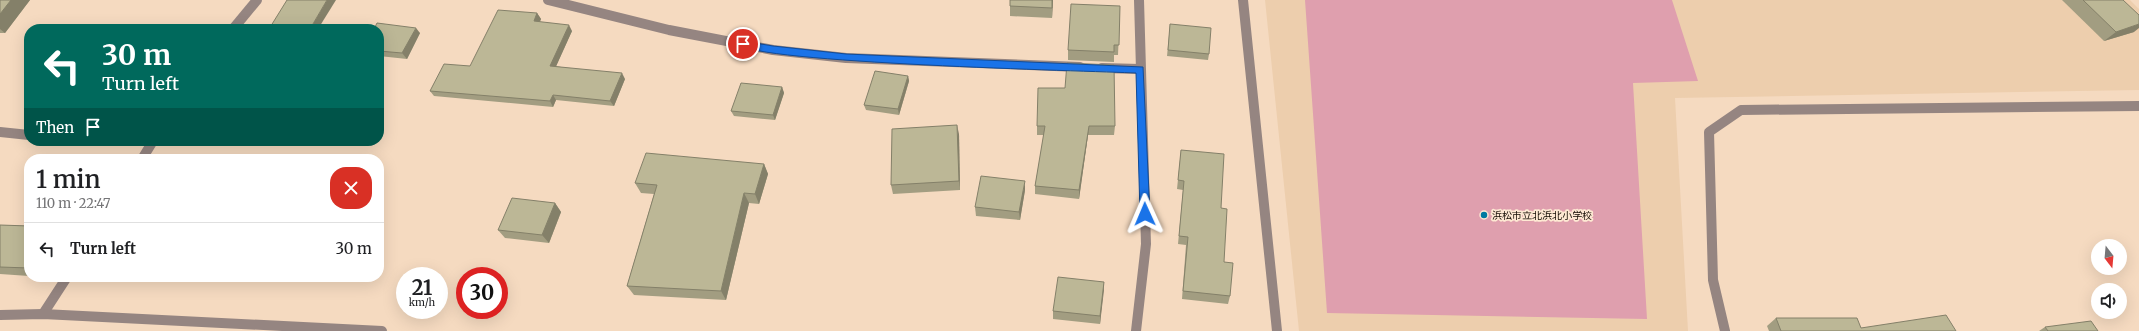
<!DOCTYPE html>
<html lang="en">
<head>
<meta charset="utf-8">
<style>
  :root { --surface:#fff; --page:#f6f6f6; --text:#202124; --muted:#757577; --line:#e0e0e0 }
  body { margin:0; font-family:Merriweather,"Noto Sans JP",serif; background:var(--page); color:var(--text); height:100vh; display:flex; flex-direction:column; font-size:15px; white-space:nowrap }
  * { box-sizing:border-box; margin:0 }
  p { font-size:13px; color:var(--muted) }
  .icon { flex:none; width:22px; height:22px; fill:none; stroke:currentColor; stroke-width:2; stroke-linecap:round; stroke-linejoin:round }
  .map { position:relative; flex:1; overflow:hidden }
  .panel { position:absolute; left:24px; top:154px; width:360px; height:128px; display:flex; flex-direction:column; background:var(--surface); border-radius:16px; box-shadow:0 4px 16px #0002 }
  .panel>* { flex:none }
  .top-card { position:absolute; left:24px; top:24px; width:360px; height:122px; border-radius:16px; box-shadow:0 4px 16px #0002; background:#00695c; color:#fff; overflow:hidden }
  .needle { width:26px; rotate:164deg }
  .controls { position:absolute; left:2091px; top:239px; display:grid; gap:8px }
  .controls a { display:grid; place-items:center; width:36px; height:36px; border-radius:50%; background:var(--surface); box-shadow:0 4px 16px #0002; font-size:20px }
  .speed { position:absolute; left:396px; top:267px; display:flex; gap:8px; font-size:20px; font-weight:700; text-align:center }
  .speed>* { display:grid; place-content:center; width:52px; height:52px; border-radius:50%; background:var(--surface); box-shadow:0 4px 16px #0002; line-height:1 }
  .speed small { font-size:10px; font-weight:400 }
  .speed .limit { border:6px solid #d22; background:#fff; color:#111 }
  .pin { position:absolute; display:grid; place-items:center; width:34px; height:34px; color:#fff; margin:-17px; border:2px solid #fff; border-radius:50%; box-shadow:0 1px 4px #0007 }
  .me { position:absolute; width:44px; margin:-22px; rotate:359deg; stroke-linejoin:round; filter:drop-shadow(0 0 3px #0008) }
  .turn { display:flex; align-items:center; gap:14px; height:84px; padding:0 12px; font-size:18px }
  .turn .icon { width:52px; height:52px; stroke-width:2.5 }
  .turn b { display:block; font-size:28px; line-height:34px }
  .then { display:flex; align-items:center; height:38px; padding:0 12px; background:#0003; gap:8px; font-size:15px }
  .round { display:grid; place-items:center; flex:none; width:42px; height:42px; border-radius:16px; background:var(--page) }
  .head { display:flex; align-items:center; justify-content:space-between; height:68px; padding:0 12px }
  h1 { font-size:24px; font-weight:600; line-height:30px }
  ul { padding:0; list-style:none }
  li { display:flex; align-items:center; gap:12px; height:52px; padding:0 12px; border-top:1px solid var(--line) }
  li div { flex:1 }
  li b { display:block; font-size:15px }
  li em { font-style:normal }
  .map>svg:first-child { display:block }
</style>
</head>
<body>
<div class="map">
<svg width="2139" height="331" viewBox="0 0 2139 331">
  <rect width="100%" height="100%" fill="#f5dac0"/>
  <polygon fill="#edcead" points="1265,0 2130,0 2139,9 2139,90 1675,98 1688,331 1299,331"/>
  <polygon fill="#df9fae" points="1305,0 1672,0 1698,81 1633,83 1647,319 1327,313"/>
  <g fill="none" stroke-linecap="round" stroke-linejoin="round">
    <g stroke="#958581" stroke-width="10">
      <polyline points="548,0 669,30 773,50 846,58 1080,67"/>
      <polyline points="1243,0 1277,331"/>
      <polyline points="233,29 257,0"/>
      <polyline points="1102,68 1140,69"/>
      <polyline points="0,132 29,135"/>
      <polyline points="142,159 153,141"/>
      <polyline points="43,314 67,277"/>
      <polyline points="0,315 43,314 382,331"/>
      <polyline points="1136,331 1146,244 1139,0"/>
      <polyline points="1725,331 1713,280 1709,132 1741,110 2139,106"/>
    </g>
  </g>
  <g fill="#a29d81">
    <polygon points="0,0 30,0 5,33 0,33"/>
    <polygon points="1053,0 1052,18 1010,16 1010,6"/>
    <polygon points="2062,0 2123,0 2134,32 2104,41"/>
    <polygon points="1120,6 1118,55 1114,55 1114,62 1068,60 1068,50"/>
    <polygon points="537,13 541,19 540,22 572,31 556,66 625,79 614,106 556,100 553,107 434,96 430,91 470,66"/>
    <polygon points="1170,24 1209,54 1208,60 1167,56"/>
    <polygon points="379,29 420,33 407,59 379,56"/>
    <polygon points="908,76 909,81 899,115 866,110 864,105"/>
    <polygon points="782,87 784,93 775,120 734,116 731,111"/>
    <polygon points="1037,126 1115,126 1114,135 1088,135 1079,199 1035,194 1035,186 1044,135 1037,135"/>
    <polygon points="959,134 960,190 893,194 891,185"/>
    <polygon points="1181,150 1221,208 1224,262 1230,296 1228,304 1182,299 1186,245 1178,244 1183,190 1177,189"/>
    <polygon points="764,164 768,174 759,204 749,203 726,300 634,295 627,286 654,194 641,193 635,183"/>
    <polygon points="1025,190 1020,220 976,216 975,207"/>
    <polygon points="555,203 561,212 549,243 505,238 498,230"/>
    <polygon points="0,225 29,226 29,276 0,274"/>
    <polygon points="1104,282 1100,324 1053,319 1053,311"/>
    <polygon points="1776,318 1861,328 1956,331 1769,331 1767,326"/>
    <polygon points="2045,327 2098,331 2039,331"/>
  </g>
  <g fill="#848069">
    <polygon points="11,0 30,0 5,33 0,29 0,14"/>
    <polygon points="327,0 336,0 318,29 310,29"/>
    <polygon points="1052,0 1053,0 1052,18"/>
    <polygon points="537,13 541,19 537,27 534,21"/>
    <polygon points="2139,24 2139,28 2134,32 2104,41 2116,32"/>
    <polygon points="569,25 572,31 554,71 550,66"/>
    <polygon points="416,28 420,33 407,59 402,53"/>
    <polygon points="622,73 625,79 614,106 610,101"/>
    <polygon points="908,76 909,81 899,115 898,109"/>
    <polygon points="782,87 784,93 775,120 773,115"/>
    <polygon points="553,95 556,100 553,107 550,101"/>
    <polygon points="957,125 959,134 960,190 959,181"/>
    <polygon points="1089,126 1088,135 1079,199 1079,190"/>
    <polygon points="764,164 768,174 759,204 755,194"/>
    <polygon points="1025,181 1025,190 1020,220 1019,212"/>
    <polygon points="744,193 749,203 726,300 721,291"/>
    <polygon points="555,203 561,212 549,243 542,235"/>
    <polygon points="1104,282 1104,290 1100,324 1100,316"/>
  </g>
  <g fill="#bcb796" stroke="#848069">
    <polygon points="0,0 11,0 0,14"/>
    <polygon points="287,0 327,0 310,29 269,29"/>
    <polygon points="1010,0 1052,0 1052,8 1010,6"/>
    <polygon points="2083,0 2123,0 2139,15 2139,24 2116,32"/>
    <polygon points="1071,4 1120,6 1119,45 1114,45 1114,52 1068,50"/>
    <polygon points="498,10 537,13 534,21 569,25 550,66 622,73 610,101 553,95 550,101 430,91 444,64 470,66"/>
    <polygon points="377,23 416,28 402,53 379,51 379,29 374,29"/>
    <polygon points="1170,24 1211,28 1209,54 1168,50"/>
    <polygon points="1067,63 1114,65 1115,126 1089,126 1079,190 1035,186 1045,126 1037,126 1038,88 1065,88"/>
    <polygon points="875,71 908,76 898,109 864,105"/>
    <polygon points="741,83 782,87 773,115 731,111"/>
    <polygon points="957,125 959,181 891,185 892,129"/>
    <polygon points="1181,150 1224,154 1221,208 1227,209 1224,262 1233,263 1230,296 1183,291 1188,237 1179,236 1184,181 1178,180"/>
    <polygon points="646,153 764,164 755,194 744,193 721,291 627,286 657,185 635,183"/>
    <polygon points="981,176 1025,181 1019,212 975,207"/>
    <polygon points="512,198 555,203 542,235 498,230"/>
    <polygon points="0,225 29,226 29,268 0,267"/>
    <polygon points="1058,277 1104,282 1100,316 1053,311"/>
    <polygon points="1946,315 1956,331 1781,331 1776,318 1857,318 1861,328"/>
    <polygon points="2091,321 2098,331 2048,331 2045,327"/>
  </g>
  <path fill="#1a73e8" stroke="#114b97" d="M 743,41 L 773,46 L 846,54 L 1143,67 L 1150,214 L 1145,218 L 1140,214 L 1136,73 C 1091,71 751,63 739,44 Z"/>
  <circle fill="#007aa1" stroke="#fee9d3" stroke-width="1.5" cx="1484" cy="215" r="4"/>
  <g text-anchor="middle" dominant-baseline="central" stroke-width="3.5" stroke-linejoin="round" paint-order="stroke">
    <g font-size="10" fill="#130b03" stroke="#fee9d3" text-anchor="start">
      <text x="1492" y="215">浜松市立北浜北小学校</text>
    </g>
  </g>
</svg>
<div class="controls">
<a><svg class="needle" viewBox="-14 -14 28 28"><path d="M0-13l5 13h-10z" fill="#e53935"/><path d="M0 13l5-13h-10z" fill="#757577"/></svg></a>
<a><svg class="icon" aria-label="sound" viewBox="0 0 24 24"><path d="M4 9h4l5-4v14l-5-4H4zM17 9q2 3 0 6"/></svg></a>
</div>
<div class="speed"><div>21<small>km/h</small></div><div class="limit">30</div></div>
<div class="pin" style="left:743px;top:44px;background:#d93025"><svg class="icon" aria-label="arrive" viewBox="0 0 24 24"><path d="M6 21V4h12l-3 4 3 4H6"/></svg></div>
<svg class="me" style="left:1145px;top:214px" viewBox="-20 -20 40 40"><path d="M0-17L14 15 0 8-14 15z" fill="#1a73e8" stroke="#fff" stroke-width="4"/></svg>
<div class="top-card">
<div class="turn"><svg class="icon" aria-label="left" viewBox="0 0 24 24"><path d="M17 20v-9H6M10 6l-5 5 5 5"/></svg><div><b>30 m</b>Turn left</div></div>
<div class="then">Then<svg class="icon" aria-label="arrive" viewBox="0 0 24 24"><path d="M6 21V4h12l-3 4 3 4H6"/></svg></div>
</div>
<section class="panel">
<div class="head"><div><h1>1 min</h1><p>110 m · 22:47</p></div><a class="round" style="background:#d93025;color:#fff"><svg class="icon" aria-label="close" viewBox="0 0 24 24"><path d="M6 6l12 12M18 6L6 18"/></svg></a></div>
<ul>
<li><svg class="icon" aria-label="left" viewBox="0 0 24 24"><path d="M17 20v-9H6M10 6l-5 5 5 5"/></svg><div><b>Turn left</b></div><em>30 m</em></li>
</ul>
</section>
</div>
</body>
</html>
